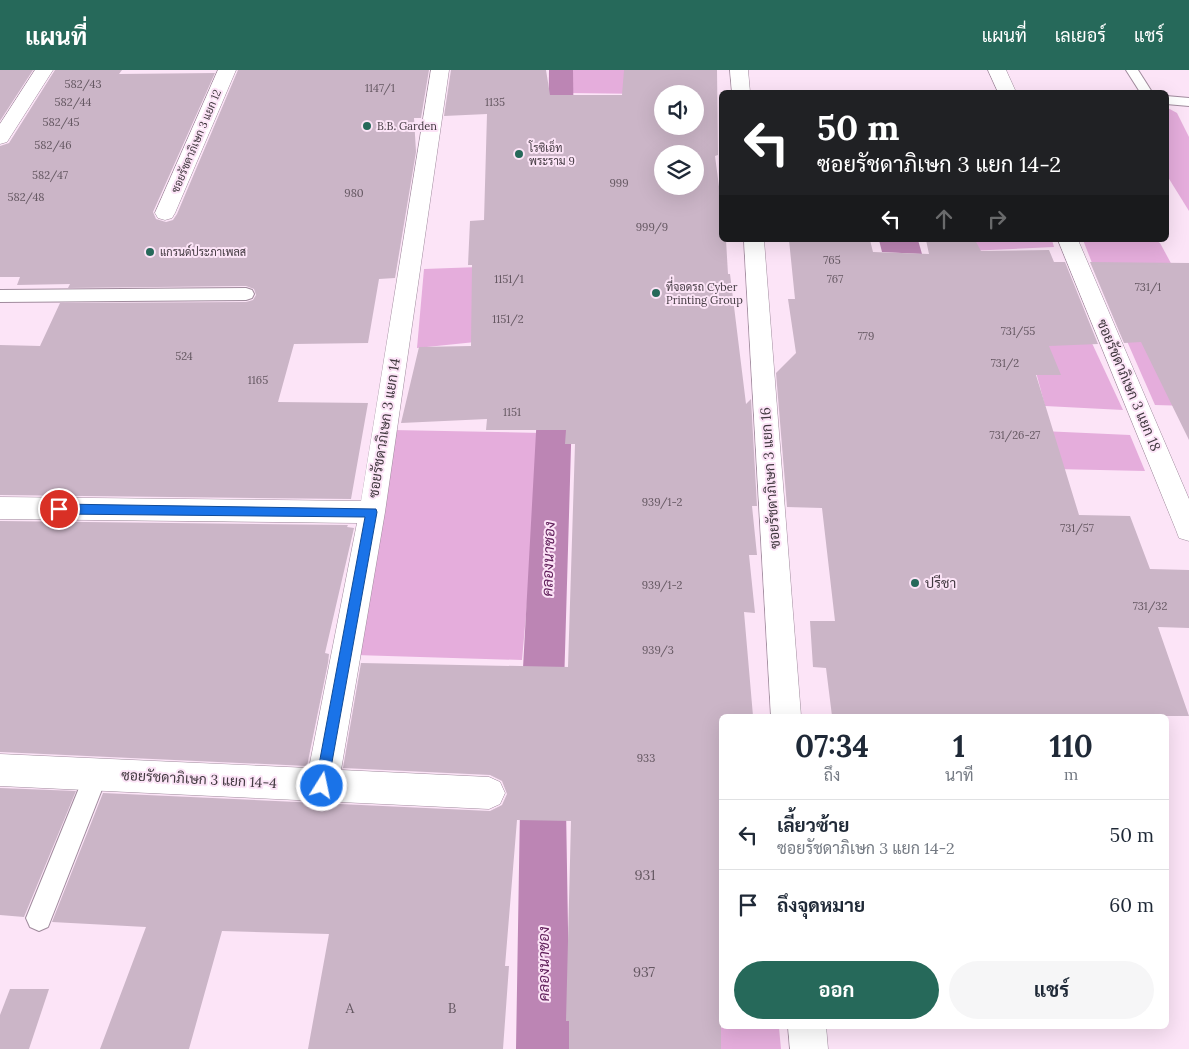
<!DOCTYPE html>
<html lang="th">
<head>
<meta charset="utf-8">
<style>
  :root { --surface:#fff; --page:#f6f6f7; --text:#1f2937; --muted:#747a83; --line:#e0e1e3; --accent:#26695a }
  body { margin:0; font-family:Lora,Sarabun,serif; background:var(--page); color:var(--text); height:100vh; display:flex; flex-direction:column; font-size:19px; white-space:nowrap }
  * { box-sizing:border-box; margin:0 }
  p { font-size:16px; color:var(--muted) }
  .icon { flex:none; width:28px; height:28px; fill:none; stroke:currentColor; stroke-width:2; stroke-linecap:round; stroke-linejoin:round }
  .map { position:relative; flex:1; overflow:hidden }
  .sheet { position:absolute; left:719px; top:644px; width:450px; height:315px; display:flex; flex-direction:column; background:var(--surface); border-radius:8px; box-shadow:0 5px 20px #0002 }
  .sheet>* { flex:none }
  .top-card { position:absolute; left:719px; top:20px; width:450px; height:152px; border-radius:8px; box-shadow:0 5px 20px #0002; background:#202124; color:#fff; overflow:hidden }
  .fabs { position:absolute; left:654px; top:15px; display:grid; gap:10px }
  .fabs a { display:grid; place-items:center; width:50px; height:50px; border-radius:50%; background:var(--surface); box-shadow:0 5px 20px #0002; font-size:25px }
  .pin { position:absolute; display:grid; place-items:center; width:42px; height:42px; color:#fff; margin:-21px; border:2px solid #fff; border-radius:50%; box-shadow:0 1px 5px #0007 }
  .me { position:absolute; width:55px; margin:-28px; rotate:10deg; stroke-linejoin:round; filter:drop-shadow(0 0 4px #0008) }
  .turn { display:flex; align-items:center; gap:18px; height:105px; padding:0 15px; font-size:22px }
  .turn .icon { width:65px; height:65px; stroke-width:2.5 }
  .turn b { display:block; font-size:35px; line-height:42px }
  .lanes { display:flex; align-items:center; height:48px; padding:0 15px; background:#0003; justify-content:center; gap:25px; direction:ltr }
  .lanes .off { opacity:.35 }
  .eta { display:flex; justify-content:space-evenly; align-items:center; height:85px; text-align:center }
  .eta b { font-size:30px; font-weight:700; line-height:35px }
  .action { display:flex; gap:10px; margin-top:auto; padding:10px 15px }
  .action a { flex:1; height:58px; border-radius:30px; background:var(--accent); color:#fff; font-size:20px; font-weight:700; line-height:58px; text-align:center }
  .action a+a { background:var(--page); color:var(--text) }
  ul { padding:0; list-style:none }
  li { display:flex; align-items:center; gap:15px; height:70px; padding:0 15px; border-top:1px solid var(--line) }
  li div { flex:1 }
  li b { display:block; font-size:19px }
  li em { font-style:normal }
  header { display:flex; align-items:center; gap:30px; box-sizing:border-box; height:70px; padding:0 25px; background:var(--accent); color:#fff }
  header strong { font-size:24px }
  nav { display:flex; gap:28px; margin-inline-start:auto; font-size:18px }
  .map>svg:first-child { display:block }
</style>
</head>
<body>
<header>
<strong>แผนที่</strong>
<nav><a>แผนที่</a><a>เลเยอร์</a><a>แชร์</a></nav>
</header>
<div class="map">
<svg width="1189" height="979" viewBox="0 0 1189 979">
  <rect width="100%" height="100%" fill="#fce4f7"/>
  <g fill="#e5addc">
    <polygon points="568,0 653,0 647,24 569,23"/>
    <polygon points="1166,37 1177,43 1189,67 1189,141 1166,104"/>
    <polygon points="963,170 1052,170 1054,177 968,181"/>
    <polygon points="1083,170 1155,170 1160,173 1173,197 1094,198"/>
    <polygon points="479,197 485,271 417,278 424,199"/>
    <polygon points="1112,237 1171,238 1189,336 1155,335"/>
    <polygon points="1027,268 1091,271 1123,340 1045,336"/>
    <polygon points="392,360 542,363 522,590 355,585"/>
    <polygon points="1042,361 1130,365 1145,401 1055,399"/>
    <polygon points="644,957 779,958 781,979 645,979"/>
  </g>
  <polygon fill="#bc85b4" points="879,170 918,170 922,184 882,182"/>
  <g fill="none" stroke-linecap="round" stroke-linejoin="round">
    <g fill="#bc85b4" fill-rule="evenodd">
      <polygon points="549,0 573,0 574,79 570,85 561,87 552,85 548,79"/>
      <polygon points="556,295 568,299 573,308 564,616 570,979 516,979 522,616 539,308 544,299"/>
    </g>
  </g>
  <g fill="#cbb5c7" fill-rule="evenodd">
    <polygon points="0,0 33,0 0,51"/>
    <polygon points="55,0 122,0 119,4 215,3 153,142 156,149 166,152 173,150 177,144 238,0 429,0 421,48 414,48 416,82 395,208 379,209 368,273 294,274 278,332 368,333 351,429 0,425 0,275 40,276 60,233 246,232 253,230 256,225 254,219 246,216 68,218 70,214 17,215 20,207 0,207 0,76 9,73"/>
    <path d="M 451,0 L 546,0 L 550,25 L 622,25 L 624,0 L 717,0 L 718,85 L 715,86 L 721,132 L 721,170 L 726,170 L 728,204 L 730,204 L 746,334 L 751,329 L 757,436 L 752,436 L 757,485 L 749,485 L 755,543 L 744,542 L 753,646 L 721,646 L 721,979 L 569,979 L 569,951 L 566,951 L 571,751 L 517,750 L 505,896 L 509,896 L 503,979 L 308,979 L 329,864 L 222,861 L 189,979 L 100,979 L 146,857 L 52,852 L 103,723 L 490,741 L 502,735 L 507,724 L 502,711 L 490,705 L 343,698 L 361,593 L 568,597 L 575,374 L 565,374 L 566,360 L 486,360 L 487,349 L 401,353 L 419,277 L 471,276 L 472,195 L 468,195 L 470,151 L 484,150 L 487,44 L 444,46 ZM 662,24 L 695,24 L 695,56 L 662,56 ZM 662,84 L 695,84 L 695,116 L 662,116 Z"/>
    <polygon points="789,170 870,170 873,182 929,184 926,170 975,170 981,181 1049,180 1054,192 1065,192 1098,274 1049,276 1061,305 1036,305 1079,445 1130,446 1150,499 1189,500 1189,558 1158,557 1189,646 832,646 826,598 813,597 810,551 835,551 822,438 787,437 776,303 796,283 788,229 795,229"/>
    <polygon points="1090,192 1189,193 1189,370 1141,272 1124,273"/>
    <polygon points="0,451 348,455 347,457 354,458 325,583 329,584 328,593 307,696 0,682"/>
    <polygon points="0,718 76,721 24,847 0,845"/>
    <polygon points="10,919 49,919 29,979 0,979 0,945"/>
  </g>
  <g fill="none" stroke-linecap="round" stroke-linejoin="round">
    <defs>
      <g id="service">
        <polygon points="1126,0 1138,0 1152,22 1140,22"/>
        <polygon points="1166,26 1189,28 1189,36 1166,34"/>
        <polygon points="246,218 252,220 254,224 252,228 246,230 0,232 0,220"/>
        <polygon points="96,692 104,696 108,704 48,857 39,861 30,857 26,848 88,696"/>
      </g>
      <g id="minor">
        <polygon points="35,0 53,0 7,72 0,74 0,54"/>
        <polygon points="218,0 236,0 175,143 172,148 165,150 158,148 155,143"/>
        <polygon points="431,0 449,0 385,442 341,700 489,707 500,712 505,723 500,734 489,739 0,716 0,684 309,698 357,453 0,449 0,427 361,431"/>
        <polygon points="730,0 748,0 750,22 732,22"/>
        <polygon points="988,0 1006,0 1016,22 998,22"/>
        <polygon points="744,170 764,170 801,646 771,646"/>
        <polygon points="1058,170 1078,170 1189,429 1189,471 1179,468 1176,460"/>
        <polygon points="788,956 826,956 828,979 790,979"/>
      </g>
    </defs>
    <use href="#service" stroke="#a08b9d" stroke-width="2"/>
    <use href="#minor" stroke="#a08b9d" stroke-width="1"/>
    <use href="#service" fill="#fff" fill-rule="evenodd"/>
    <use href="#minor" fill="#fff" fill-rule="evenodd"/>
  </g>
  <polygon fill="#1a73e8" stroke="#114b97" points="59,434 376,439 377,442 327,720 322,722 317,720 315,716 365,447 59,444 53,439"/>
  <g fill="#26695a" stroke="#fce4f7" stroke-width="2">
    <circle cx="367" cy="56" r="5"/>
    <circle cx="519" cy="84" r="5"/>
    <circle cx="150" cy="182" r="5"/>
    <circle cx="656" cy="223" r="5"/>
    <circle cx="915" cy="513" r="5"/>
  </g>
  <g text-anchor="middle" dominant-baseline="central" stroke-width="4" stroke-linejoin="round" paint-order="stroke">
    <g font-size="11" fill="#645761">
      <text x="83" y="14">582/43</text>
      <text x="380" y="18">1147/1</text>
      <text x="73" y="32">582/44</text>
      <text x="495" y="32">1135</text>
      <text x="61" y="52">582/45</text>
      <text x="53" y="75">582/46</text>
      <text x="50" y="105">582/47</text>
      <text x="619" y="113">999</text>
      <text x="354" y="123">980</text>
      <text x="26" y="127">582/48</text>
      <text x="652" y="157">999/9</text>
      <text x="832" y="190">765</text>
      <text x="509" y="209">1151/1</text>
      <text x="835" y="209">767</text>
      <text x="1148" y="217">731/1</text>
      <text x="508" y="249">1151/2</text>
      <text x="1018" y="261">731/55</text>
      <text x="866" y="266">779</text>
      <text x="184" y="286">524</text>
      <text x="1005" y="293">731/2</text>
      <text x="258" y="310">1165</text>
      <text x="512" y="342">1151</text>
      <text x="1015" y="365">731/26-27</text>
      <text x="662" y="432">939/1-2</text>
      <text x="1077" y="458">731/57</text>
      <text x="662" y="515">939/1-2</text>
      <text x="1150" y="536">731/32</text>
      <text x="658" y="580">939/3</text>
      <text x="646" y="688">933</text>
    </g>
    <g font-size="11" fill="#41383f" stroke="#fce4f7" text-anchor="start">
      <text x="377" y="56">B.B. Garden</text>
      <text x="529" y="78">โรซิเอ็ท<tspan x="529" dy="13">พระราม 9</tspan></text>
      <text x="160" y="182">แกรนด์ประภาเพลส</text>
      <text x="666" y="217">ที่จอดรถ Cyber<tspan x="666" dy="13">Printing Group</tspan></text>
    </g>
    <g font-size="11" fill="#41383f" stroke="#fce4f7">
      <text transform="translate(196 71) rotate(-67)">ซอยรัชดาภิเษก 3 แยก 12</text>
    </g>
    <g font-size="14" fill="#41383f" stroke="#fce4f7">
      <text transform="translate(1129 315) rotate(67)">ซอยรัชดาภิเษก 3 แยก 18</text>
      <text transform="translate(384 358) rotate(-81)">ซอยรัชดาภิเษก 3 แยก 14</text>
      <text transform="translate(770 408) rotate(-94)">ซอยรัชดาภิเษก 3 แยก 16</text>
      <text transform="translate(199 709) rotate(3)">ซอยรัชดาภิเษก 3 แยก 14-4</text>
    </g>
    <g font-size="14" fill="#41383f" stroke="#fce4f7" text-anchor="start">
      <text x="925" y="513">ปรีชา</text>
    </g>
    <g font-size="14" fill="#645761">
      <text x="645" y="805">931</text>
      <text x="644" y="902">937</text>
      <text x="350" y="938">A</text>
      <text x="452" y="938">B</text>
    </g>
    <g font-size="15" font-style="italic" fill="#62215c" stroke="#fce4f7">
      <text transform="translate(548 489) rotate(-88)">คลองนาซอง</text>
      <text transform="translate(543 894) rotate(-90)">คลองนาซอง</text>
    </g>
  </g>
</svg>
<div class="fabs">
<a><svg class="icon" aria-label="sound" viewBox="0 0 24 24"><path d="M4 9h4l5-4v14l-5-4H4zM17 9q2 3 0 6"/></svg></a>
<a><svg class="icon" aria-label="layers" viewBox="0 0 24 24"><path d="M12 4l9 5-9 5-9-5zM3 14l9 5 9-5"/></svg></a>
</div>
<div class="pin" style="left:59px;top:439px;background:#d93025"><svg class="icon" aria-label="arrive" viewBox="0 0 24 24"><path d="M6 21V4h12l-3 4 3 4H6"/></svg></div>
<svg class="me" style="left:322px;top:716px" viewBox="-20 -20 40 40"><circle r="17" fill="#1a73e8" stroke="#fff" stroke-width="3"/><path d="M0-11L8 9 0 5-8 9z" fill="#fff"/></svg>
<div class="top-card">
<div class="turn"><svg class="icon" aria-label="left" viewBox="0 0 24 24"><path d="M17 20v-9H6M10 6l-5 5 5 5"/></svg><div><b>50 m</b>ซอยรัชดาภิเษก 3 แยก 14-2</div></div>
<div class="lanes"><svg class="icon" aria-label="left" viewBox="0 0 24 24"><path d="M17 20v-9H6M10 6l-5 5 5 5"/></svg><svg class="icon off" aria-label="ahead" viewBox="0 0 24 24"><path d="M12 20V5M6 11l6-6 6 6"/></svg><svg class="icon off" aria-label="right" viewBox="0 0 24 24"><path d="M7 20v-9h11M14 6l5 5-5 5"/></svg></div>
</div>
<section class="sheet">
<div class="eta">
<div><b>07:34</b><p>ถึง</p></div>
<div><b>1</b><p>นาที</p></div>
<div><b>110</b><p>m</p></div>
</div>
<ul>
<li><svg class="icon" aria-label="left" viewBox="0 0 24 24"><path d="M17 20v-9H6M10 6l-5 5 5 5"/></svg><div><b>เลี้ยวซ้าย</b><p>ซอยรัชดาภิเษก 3 แยก 14-2</p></div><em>50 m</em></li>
<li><svg class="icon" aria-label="arrive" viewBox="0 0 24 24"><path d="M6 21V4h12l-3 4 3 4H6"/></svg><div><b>ถึงจุดหมาย</b></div><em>60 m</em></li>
</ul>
<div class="action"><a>ออก</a><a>แชร์</a></div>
</section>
</div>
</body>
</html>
